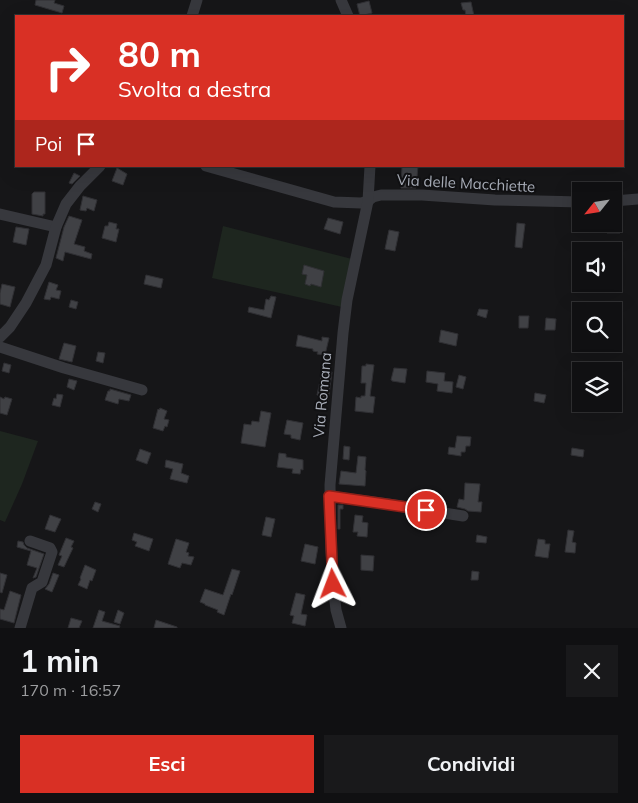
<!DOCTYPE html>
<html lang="it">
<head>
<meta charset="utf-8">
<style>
  :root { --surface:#101012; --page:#19191b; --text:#f1f3f6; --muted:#9c9d9f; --line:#303032; --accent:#d93025 }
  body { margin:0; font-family:Mulish,sans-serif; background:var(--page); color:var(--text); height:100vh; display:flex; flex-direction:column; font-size:19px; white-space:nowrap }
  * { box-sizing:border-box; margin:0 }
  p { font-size:16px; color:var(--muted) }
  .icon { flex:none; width:28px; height:28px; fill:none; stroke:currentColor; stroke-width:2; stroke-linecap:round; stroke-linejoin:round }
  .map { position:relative; height:628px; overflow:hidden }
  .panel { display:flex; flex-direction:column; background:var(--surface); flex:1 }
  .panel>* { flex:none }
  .banner { position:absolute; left:15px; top:15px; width:609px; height:152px; border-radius:0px; box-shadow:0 5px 20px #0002,0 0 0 1px var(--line); background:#d93025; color:#fff; overflow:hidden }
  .needle { width:32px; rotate:240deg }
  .controls { position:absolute; left:572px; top:182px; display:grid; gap:10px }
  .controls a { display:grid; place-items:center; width:50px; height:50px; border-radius:0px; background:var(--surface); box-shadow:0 5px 20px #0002,0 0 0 1px var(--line); font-size:25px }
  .pin { position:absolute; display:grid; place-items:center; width:42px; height:42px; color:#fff; margin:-21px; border:2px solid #fff; border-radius:50%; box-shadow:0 1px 5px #0007 }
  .me { position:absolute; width:55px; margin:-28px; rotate:357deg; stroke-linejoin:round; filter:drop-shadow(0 0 4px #0008) }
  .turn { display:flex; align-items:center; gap:18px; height:105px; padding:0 20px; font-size:22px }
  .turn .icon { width:65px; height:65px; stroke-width:2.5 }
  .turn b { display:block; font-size:35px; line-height:42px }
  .then { display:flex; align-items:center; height:48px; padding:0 20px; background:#0003; gap:10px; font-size:19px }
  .round { display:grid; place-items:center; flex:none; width:52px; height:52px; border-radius:0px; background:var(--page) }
  .headline { display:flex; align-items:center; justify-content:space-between; height:85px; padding:0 20px }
  h1 { font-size:30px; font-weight:700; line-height:38px }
  .button { display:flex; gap:10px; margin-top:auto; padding:10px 20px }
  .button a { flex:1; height:58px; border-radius:0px; background:var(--accent); color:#fff; font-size:20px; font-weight:700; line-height:58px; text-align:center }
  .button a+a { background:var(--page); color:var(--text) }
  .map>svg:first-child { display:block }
</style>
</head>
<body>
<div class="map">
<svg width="638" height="628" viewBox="0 0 638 628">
  <rect width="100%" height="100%" fill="#161618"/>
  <g fill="#1e261f">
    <polygon points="223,226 352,259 342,307 212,278"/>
    <polygon points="0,431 38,441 22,484 5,522 0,520"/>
  </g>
  <g fill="#404145" stroke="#303034">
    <polygon points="36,0 55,0 54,3 64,6 62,13 35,5"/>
    <polygon points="369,1 372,13 360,16 357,4"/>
    <polygon points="471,2 474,16 466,16 465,10 463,10 461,3"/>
    <polygon points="402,166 418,166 416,188 401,188"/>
    <polygon points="117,168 127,174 123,185 112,181"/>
    <polygon points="74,173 80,176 72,184 69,183"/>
    <polygon points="34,192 45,192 45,214 43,214 43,216 32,214 32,194"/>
    <polygon points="83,196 97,200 94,211 87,208 86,211 80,210"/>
    <polygon points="69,216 82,220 74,244 85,247 84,251 92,254 91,259 65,252 63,261 56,258 64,227"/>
    <polygon points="328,218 343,222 340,234 324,229"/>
    <polygon points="614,220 620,220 620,233 607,233 608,224 614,224"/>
    <polygon points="109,222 117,224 116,229 119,229 116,242 102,238 105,226 108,226"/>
    <polygon points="517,223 525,224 522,248 515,247"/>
    <polygon points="16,227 29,229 26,245 13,242"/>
    <polygon points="389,230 399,232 395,251 385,249"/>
    <polygon points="304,265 324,271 321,287 311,284 310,286 305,284 307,275 302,274"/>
    <polygon points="146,275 163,279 161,288 144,284"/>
    <polygon points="49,282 58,285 56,290 61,291 59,299 51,297 50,300 44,299"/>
    <polygon points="2,284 15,287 10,307 0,304 0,293"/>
    <polygon points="271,296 276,297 271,318 248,312 249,307 264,310 266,299 269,300"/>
    <polygon points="71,300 78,302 76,309 69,307"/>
    <polygon points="479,309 488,310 486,318 477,315"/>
    <polygon points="519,316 529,316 528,328 519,328"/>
    <polygon points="546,318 556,319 555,330 545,330"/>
    <polygon points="441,330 458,334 456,346 439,342"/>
    <polygon points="298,335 322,341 322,337 329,338 325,355 317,354 318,352 313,351 313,349 296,346"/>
    <polygon points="64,343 76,346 72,362 59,359"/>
    <polygon points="98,352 105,353 103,363 96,361"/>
    <polygon points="4,363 11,365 9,373 2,371"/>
    <polygon points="366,364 374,365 370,396 375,397 373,413 355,411 356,397 361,398 361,396 365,396 366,383 361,383 362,366 366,366"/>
    <polygon points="394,368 407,369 405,383 392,381 392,380 391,380"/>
    <polygon points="324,371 332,372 328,402 321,400 322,396 317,395 322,372 324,373"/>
    <polygon points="427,371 445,373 444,381 453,382 452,393 437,391 438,384 426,382"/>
    <polygon points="459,375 466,377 463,389 456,387"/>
    <polygon points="69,379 77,381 74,390 67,387"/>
    <polygon points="110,389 131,395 129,401 119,399 118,404 105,400 108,391 110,391"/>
    <polygon points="535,393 546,395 544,403 534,401"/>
    <polygon points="57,394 63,395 60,407 52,405 54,398 56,399"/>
    <polygon points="0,397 4,399 5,397 12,399 7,415 0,413"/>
    <polygon points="160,408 167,411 164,419 169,420 167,427 165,426 163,431 153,428 158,409 159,410"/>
    <polygon points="261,411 271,413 265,447 241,443 244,424 251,425 252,421 259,422"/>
    <polygon points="287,420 303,423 300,440 291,438 291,435 284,434"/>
    <polygon points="457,436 471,437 470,446 466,446 465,452 461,452 461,456 448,454 449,447 455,448"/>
    <polygon points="344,446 350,447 349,460 343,459"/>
    <polygon points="572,448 584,450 583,457 571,455"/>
    <polygon points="140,449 151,453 147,464 136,460"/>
    <polygon points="279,453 286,454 286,457 303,460 303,470 301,469 300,474 292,473 293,469 277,467"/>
    <polygon points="358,456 366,457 365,470 366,471 365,486 339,484 341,471 356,473"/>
    <polygon points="166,460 183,464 181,473 189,476 187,483 170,479 173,469 165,467"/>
    <polygon points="465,483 480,484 478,502 482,502 481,512 468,511 465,509 457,507 459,499 464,500"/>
    <polygon points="95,502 101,504 98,512 92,509"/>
    <polygon points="338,505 343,505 343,509 340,509 340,529 338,529"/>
    <polygon points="50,515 61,519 55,532 45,529"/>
    <polygon points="355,515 363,516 362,522 368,523 367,537 357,536 358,532 353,532"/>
    <polygon points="266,517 275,519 271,537 262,535"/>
    <polygon points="568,530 574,531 572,542 576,543 575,553 565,552"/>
    <polygon points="134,533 153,539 149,551 135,546 137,542 132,540"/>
    <polygon points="477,535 487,537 486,543 476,542"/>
    <polygon points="66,538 74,541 71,547 73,548 64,567 58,565 62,556 59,555"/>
    <polygon points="176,539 189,543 186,552 189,553 188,556 194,557 191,565 182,563 180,568 168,564"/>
    <polygon points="538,539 545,540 545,544 550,544 548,558 535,556"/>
    <polygon points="18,541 23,542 24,545 27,548 44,554 36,577 33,578 37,568 27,565 31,551 17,547"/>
    <polygon points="305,544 318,547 315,564 301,561"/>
    <polygon points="361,555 374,556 373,571 361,570"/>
    <polygon points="85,565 96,570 92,581 90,580 87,589 78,585 81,579 80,578"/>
    <polygon points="232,569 240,571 232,595 231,594 224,615 217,612 218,610 205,605 205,604 200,602 205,589 223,595"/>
    <polygon points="472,571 479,572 478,580 471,580"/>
    <polygon points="0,573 7,575 2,593 0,592"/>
    <polygon points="53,573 59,575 52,592 45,589 49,584"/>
    <polygon points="10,591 21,595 14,623 0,619 0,609 4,610"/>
    <polygon points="296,593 305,595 301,614 307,615 305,626 292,623 294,616 290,615"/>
    <polygon points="99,610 105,612 102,621 120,626 119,628 93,628"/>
    <polygon points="118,610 124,613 120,624 114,622"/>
    <polygon points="71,618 82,621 79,628 68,628"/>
    <polygon points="156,620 177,627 177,628 154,628"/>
  </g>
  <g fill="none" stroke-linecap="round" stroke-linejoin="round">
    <g stroke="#37383d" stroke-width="11">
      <polyline points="341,0 348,16"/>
      <polyline points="192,16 197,0"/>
      <polyline points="206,166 334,202 361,203 368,201 373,197 381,195 422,195 495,200 581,202"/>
      <polyline points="614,201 638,199"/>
      <polyline points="0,214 56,227"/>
      <polyline points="0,337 10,327 26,303 46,265 56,227 66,204 80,186 100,166"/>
      <polyline points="0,347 64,368 142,390"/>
      <polyline points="329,496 388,504 463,516"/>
      <polyline points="20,628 32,588 42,582 52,552 50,548 30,541"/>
      <polyline points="341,628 336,610 333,584 331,550 330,485 343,333 347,300 368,201 370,166"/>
    </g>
  </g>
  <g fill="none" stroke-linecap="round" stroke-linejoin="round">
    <defs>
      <polyline id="route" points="333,584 329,496 426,510"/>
    </defs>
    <use href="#route" stroke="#8d1f18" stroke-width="12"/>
    <use href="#route" stroke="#d93025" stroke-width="9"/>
  </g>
  <g text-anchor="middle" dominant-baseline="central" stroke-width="4" stroke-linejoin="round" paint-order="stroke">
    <g font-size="15" fill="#a8adb8" stroke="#111113">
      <text transform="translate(466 183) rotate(3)">Via delle Macchiette</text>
      <text transform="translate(322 395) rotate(-85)">Via Romana</text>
    </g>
  </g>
</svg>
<div class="controls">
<a><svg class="needle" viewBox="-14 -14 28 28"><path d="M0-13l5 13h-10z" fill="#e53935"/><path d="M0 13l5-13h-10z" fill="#9c9d9f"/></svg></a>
<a><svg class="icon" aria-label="sound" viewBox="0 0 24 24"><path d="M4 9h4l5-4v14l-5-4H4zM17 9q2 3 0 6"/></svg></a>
<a><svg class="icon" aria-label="search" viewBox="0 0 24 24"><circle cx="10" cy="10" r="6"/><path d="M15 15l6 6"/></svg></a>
<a><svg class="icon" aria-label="layers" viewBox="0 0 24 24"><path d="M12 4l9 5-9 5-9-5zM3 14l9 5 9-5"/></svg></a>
</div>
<div class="pin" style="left:426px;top:510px;background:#d93025"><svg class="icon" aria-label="arrive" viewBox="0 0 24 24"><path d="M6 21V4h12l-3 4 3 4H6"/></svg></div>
<svg class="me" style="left:333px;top:584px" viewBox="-20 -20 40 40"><path d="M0-17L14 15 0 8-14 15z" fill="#d93025" stroke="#fff" stroke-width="4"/></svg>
<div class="banner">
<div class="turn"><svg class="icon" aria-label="right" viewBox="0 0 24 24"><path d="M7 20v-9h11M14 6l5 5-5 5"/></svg><div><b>80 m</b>Svolta a destra</div></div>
<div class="then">Poi<svg class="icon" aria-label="arrive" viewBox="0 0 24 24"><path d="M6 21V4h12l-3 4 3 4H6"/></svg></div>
</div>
</div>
<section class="panel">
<div class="headline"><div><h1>1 min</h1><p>170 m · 16:57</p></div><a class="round"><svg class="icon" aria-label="close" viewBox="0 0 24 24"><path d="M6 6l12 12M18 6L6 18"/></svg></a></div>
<div class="button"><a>Esci</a><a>Condividi</a></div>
</section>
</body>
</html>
